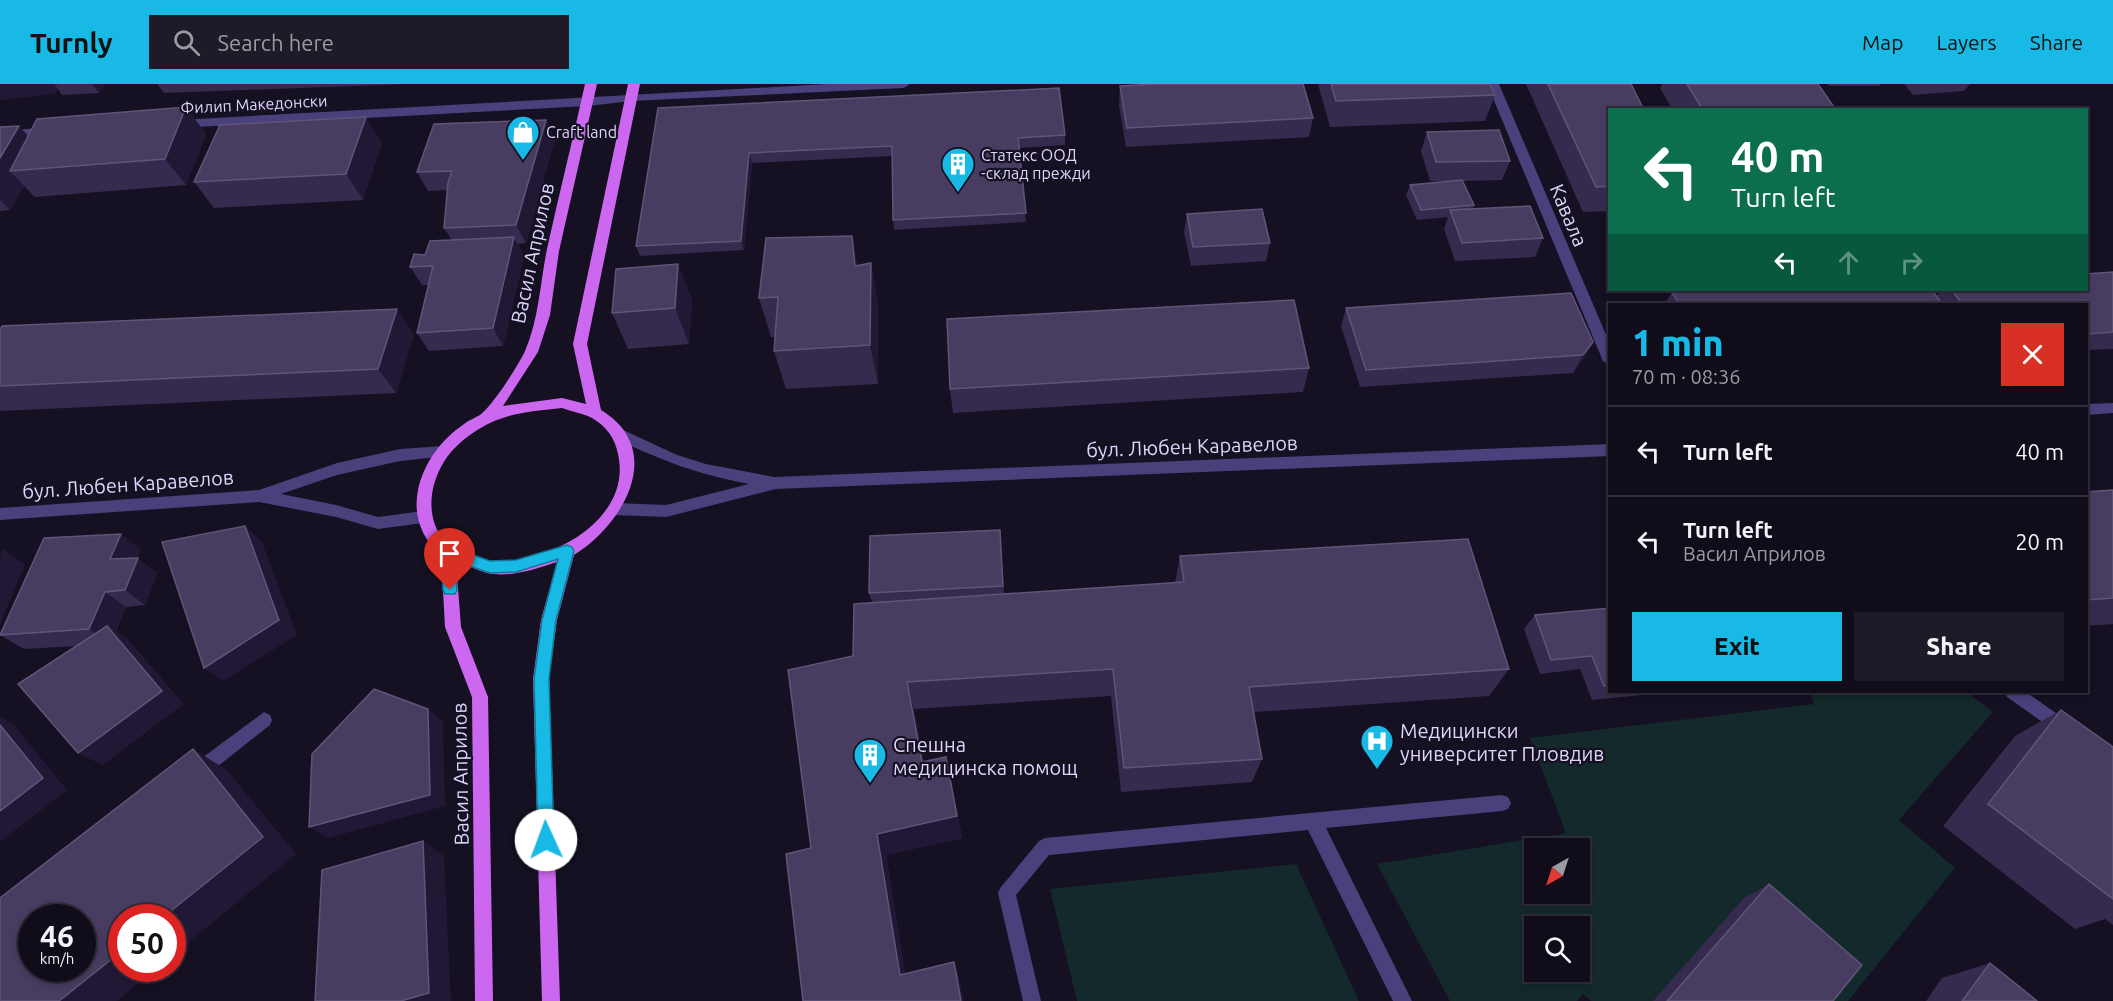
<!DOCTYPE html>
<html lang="en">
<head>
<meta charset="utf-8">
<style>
  :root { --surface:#100c1a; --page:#1e1a27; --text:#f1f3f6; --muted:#9c9ba2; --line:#302c39; --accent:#18b9e4 }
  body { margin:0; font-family:Ubuntu,sans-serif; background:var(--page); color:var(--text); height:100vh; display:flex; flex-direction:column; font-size:22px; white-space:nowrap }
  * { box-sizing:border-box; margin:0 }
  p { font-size:20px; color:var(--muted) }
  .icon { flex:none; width:33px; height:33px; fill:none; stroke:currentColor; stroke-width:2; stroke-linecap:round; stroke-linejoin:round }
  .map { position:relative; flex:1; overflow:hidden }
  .side { position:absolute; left:1608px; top:219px; width:480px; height:390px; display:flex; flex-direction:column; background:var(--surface); border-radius:0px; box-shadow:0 3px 9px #0003,0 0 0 2px var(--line) }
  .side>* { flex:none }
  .top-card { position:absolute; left:1608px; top:24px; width:480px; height:183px; border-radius:0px; box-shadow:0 3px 9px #0003,0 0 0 2px var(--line); background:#0b6e4f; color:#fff; overflow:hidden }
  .needle { width:39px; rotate:219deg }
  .fabs { position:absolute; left:1524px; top:754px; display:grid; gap:12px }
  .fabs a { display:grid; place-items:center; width:66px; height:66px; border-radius:0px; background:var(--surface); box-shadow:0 3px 9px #0003,0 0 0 2px var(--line); font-size:30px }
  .speed { position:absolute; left:18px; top:820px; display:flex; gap:12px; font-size:30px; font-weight:700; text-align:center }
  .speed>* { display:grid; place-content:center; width:78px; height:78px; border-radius:50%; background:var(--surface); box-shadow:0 3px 9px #0003,0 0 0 2px var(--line); line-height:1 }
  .speed small { font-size:15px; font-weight:400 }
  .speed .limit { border:9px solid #d22; background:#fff; color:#111 }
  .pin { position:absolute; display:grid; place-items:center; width:51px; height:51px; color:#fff; margin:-62px -26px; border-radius:50% 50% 50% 0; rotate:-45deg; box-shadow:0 0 6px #0007 }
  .pin .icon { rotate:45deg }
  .me { position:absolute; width:66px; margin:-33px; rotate:358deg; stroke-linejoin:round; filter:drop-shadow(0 0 4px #0008) }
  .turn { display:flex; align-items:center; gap:21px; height:126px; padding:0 24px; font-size:27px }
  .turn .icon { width:78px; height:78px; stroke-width:2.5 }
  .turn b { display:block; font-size:42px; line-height:51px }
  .lanes { display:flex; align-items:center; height:57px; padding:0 24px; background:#0003; justify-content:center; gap:30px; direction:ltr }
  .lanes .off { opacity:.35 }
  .round { display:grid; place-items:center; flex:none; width:63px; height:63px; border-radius:0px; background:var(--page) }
  .head { display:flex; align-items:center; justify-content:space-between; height:102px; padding:0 24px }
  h1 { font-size:36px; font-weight:800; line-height:45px; color:var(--accent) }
  .button { display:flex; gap:12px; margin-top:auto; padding:12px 24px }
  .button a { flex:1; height:69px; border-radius:0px; background:var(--accent); color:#111; font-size:24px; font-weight:800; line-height:69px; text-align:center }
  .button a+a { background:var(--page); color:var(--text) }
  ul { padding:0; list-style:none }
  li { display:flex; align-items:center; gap:18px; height:90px; padding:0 24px; border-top:2px solid var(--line) }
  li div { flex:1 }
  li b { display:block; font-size:22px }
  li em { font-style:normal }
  header { display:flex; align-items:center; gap:36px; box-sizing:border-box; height:84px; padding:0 30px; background:var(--accent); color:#111 }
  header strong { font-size:28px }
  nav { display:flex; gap:33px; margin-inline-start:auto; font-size:21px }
  .search { width:420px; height:54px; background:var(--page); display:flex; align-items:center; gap:15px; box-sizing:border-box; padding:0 21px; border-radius:0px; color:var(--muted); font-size:22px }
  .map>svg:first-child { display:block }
</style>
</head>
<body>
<header>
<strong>Turnly</strong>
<div class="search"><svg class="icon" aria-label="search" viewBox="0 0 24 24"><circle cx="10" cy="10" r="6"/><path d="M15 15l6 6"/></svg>Search here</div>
<nav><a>Map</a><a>Layers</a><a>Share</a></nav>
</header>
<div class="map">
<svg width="2113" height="917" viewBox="0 0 2113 917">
  <rect width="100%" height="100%" fill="#151022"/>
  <g fill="#14292b" fill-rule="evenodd">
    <path d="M 1810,608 L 1966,608 L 1993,628 L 1899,736 L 1955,784 L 1848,917 L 1591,917 L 1583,910 L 1577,917 L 1450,917 L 1377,780 L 1566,749 L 1530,654 L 1814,620 ZM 1534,765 L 1580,765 L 1580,810 L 1534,810 ZM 1534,843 L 1580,843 L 1580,888 L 1534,888 Z"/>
    <polygon points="1296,780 1359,917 1077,917 1050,805"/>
  </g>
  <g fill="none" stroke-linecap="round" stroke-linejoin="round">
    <g fill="#49407c" fill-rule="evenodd">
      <polygon points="828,0 910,0 904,4 631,17 588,22 179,44 173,40 179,36"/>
      <polygon points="1487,0 1499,0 1610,260 1610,282 1603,277"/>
      <polygon points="51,44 57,48 55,51 0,54 0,46"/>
      <polygon points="2113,319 2113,329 2086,331 2086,320"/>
      <path d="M 619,344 L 677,371 L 706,380 L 774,393 L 1610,360 L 1610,372 L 776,405 L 666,433 L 615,431 L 610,429 L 608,425 L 610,421 L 615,419 L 666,421 L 749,400 C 696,390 663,377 614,354 L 612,350 L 614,346 Z"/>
      <polygon points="443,362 448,364 450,368 448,372 400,377 337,391 281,410 336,421 378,433 423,427 428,429 430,433 428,437 423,439 378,445 336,433 259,418 0,436 0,424 259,406 337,379 400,365"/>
      <polygon points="2005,608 2026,608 2070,639 2072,644 2070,649 2064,652 2058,649 2007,613"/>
      <polygon points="264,628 270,631 272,636 270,641 203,694 197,696 191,694 189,688 191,682"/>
      <polygon points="1502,711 1508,713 1511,719 1508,725 1502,727 1326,744 1412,917 1393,917 1308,746 1049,771 1016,811 1041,917 1023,917 998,809 1001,803 1039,757 1045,754"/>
    </g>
    <path fill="#cb68ef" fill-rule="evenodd" d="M 585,0 L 597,0 L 559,167 L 550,231 L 538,268 L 503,322 L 562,314 L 586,320 L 573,260 L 628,0 L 640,0 L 587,260 L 601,326 C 667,366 623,441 574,471 L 557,536 L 549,595 L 560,917 L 542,917 L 533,595 L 541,536 L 557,478 C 536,485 509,494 487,489 C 477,486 467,481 456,478 L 461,543 L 488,613 L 493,917 L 475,917 L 472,613 L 445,543 L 441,471 C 421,454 413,431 418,406 C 424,378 442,355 464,340 C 469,336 475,334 480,331 C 493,321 518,282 525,267 C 539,235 540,199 547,165 C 559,110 573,55 585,0 ZM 562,324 C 572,328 583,329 592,334 C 606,342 615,354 618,370 C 633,436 549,480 494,477 C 483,476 473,470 463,467 C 427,456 425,412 441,383 C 449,367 464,354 479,345 C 504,329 533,327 562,324 Z"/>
  </g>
  <g fill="#362b4e">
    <polygon points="0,0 104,0 99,9 62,11 58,5 55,9 0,16"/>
    <polygon points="157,0 408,0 164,9"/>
    <polygon points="1318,0 1490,0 1495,11 1485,37 1330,43"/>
    <polygon points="1526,0 1631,0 1610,26 1610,127 1583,128"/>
    <polygon points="1662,0 1818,0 1836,26 1673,26 1660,4"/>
    <polygon points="1828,0 1880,0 1879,2 1829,2"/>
    <polygon points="1904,0 1970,0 1964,7 1913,11"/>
    <polygon points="1120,2 1313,34 1309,53 1126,63 1119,21"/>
    <polygon points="186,23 206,50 186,101 35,113 24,102 10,126 0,127 0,43 28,52"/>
    <polygon points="658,24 1065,51 1065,61 1019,64 1026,138 894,146 893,136 892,72 752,79 744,166 640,172 636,162"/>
    <polygon points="546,36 555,55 526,159 518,160 524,172 503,262 429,267 417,249 429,201 422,201 410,183 425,171 452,156 444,144 447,106 428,107 417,88"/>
    <polygon points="1427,48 1510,77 1502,96 1462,97 1474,121 1473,125 1543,154 1535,173 1455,177 1444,145 1448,133 1417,136 1406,111 1410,101 1458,97 1430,97 1421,67"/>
    <polygon points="382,59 363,116 214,124 194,98"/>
    <polygon points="1187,130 1270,159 1266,177 1191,182 1184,148"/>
    <polygon points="871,179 878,220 878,300 786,305 774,267 775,253 771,253 759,214 858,182"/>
    <polygon points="678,180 692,217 689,260 628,265 612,229"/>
    <polygon points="2113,188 2113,265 2086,266 2086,220 1665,220 1672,208 1936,212 1942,206 2086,206"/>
    <polygon points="1346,224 1593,258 1583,276 1573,289 1360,303 1341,242"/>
    <polygon points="0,246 414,250 396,309 0,327"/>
    <polygon points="1309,284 1303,308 953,329 950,305"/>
    <polygon points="2113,406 2113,540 2086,542 2086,408"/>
    <polygon points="1000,446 1004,510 1175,499 1180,472 1509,585 1489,612 1254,628 1262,675 1252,698 1121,708 1111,612 914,625 924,678 946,673 962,754 886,771 905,890 954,878 959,894 803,917 811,764 853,572 872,518 869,509"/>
    <polygon points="141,465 137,474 157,489 145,521 126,523 116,547 128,556 183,620 102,681 76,562 24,565 0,551"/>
    <polygon points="1610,524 1610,608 1672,608 1592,616 1580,585 1540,590 1524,545 1535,531"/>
    <polygon points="2061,626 2113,663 2113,841 2105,835 2075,845 1943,742 2015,652"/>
    <polygon points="1769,800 1833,917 1653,917 1744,814"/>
    <polygon points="1990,879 2037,917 1926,917 1942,894"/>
  </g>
  <g fill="#211835">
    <polygon points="0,0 61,0 54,1 58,5 55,9 0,16"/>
    <polygon points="92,0 104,0 99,9"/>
    <polygon points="186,23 206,50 186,101 165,75"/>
    <polygon points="366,33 382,59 363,116 346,90"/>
    <polygon points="546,36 555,55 526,159 516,141"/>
    <polygon points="19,42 43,68 10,87 24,102 10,126 0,116 0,74"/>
    <polygon points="749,69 752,79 744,166 741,157"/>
    <polygon points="852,152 860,193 855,182"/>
    <polygon points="514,153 524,172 503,262 493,244"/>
    <polygon points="871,179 878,220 878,300 870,261"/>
    <polygon points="678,180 692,217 689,260 675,224"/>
    <polygon points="397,225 414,250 396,309 378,285"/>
    <polygon points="1593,258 1583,276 1573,289 1583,271"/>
    <polygon points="245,442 262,458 297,551 223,597 204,584"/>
    <polygon points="121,450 141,465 130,490 110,475"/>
    <polygon points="3,465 25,481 0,540 0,472"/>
    <polygon points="138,474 157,489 145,521 125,506"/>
    <polygon points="105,508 126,523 116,547 128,556 183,620 102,681 78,669 111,560 89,545"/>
    <polygon points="907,598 914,625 928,702 922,678"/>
    <polygon points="428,625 443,638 445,722 328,754 309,743"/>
    <polygon points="0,633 13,640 67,706 0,758"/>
    <polygon points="193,665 227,686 296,770 172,872 172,834 162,834"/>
    <polygon points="946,673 962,754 886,771 908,906 900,891 877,750"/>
    <polygon points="423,757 444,772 451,917 401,917"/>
    <polygon points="122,867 122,885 156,885 117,917 59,917"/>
    <polygon points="954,878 959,894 964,917 961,917"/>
  </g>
  <g fill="#483d61" stroke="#5f5579" stroke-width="1.5" fill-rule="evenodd">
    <polygon points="1157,0 1303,0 1313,34 1127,44 1120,2"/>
    <polygon points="1331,0 1490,0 1495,11 1336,17"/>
    <polygon points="1548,0 1631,0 1644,26 1610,26 1610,102 1596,103"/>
    <polygon points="1687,0 1818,0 1836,26 1703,26"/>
    <polygon points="1059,4 1065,51 1018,54 1026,129 893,136 892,62 749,69 741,157 636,162 658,24"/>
    <polygon points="186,23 165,75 10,87 37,35"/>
    <polygon points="366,33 346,90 194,98 220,41"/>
    <polygon points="546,36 516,141 444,144 448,99 452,87 417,88 434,40"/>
    <polygon points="19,42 0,74 0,43"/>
    <polygon points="1499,46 1510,77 1436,78 1427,48"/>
    <polygon points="1462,96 1474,121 1421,126 1410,101"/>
    <polygon points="1530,122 1543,154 1462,159 1450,126"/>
    <polygon points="1262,125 1270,159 1193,163 1187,130"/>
    <polygon points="852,152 855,182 871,179 870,261 774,267 778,213 759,214 766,154"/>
    <polygon points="514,153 493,244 417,249 433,182 410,183 414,170 425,171 430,157"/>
    <polygon points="678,180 675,224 612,229 616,185"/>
    <polygon points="2113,188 2113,248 2086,250 2086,220 1962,220 1952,206 2086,206 2086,190"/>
    <polygon points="1707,206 1932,206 1942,220 1679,220 1672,208"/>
    <polygon points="1571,209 1593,258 1583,271 1366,286 1346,224"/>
    <polygon points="1294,216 1309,284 950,305 947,235"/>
    <polygon points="397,225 378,285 0,302 0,246 2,242"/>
    <polygon points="2113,406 2113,514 2086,516 2086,408"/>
    <polygon points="245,442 279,536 204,584 162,458"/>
    <polygon points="1000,446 1003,502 869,509 870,452"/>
    <polygon points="121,450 110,475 138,474 125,506 105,508 89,545 0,551 44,454"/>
    <polygon points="1468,455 1509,585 1249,603 1262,675 1124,684 1113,585 907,598 922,678 946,673 957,732 877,750 900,891 954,878 961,917 803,917 786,770 811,764 788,586 853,572 854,520 1184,498 1180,472"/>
    <polygon points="1610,524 1610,602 1604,602 1592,572 1551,576 1535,531"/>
    <polygon points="107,542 162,607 78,669 18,600"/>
    <polygon points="374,605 428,625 430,711 309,743 312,670"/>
    <polygon points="2061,626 2113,663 2113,815 1988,720"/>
    <polygon points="0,641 43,694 0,727"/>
    <path d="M 193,665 L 263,753 L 162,834 L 122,834 L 122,867 L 59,917 L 0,917 L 0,814 ZM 32,834 L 82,834 L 82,885 L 32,885 Z"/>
    <polygon points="423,757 429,909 401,917 315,917 322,786"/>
    <polygon points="1769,800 1862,881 1833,917 1667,917"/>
    <polygon points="1990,879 2037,917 1962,917"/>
  </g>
  <polygon fill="#18b9e4" stroke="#107894" stroke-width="1.5" points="567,461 572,463 574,467 556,536 549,595 554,756 552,762 546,764 541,762 538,756 534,595 542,536 558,475 516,488 490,489 455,477 457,506 455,510 445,510 443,506 441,468 443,464 448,462 490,477 516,476"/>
  <defs>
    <symbol id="shop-pin" viewBox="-11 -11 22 30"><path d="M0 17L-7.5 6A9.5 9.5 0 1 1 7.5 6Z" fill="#18b9e4" stroke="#151022"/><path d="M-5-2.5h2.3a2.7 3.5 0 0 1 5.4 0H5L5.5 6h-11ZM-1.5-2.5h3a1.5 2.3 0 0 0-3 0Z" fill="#fff"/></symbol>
    <symbol id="building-pin" viewBox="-11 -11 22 30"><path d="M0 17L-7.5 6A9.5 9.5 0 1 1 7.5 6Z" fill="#18b9e4" stroke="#151022"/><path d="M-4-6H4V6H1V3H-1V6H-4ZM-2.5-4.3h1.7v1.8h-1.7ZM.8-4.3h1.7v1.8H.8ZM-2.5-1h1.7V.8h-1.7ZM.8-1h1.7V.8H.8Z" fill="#fff"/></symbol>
    <symbol id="hospital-pin" viewBox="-11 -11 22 30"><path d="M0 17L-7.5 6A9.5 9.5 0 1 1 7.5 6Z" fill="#18b9e4" stroke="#151022"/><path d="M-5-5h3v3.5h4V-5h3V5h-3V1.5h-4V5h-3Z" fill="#fff"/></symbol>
  </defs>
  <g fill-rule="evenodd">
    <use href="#shop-pin" x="504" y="29" width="38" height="52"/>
    <use href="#building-pin" x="939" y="61" width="38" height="52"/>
    <use href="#hospital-pin" x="1358" y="638" width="38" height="52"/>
    <use href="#building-pin" x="851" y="652" width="38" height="52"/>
  </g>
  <g text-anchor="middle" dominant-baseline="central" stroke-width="4.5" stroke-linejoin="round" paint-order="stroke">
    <g font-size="16" fill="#ded5fb" stroke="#151022">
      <text transform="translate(254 20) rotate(-3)">Филип Македонски</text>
    </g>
    <g font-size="16" fill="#ded5fb" stroke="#151022" text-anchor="start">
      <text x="546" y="48">Craft land</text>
      <text x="981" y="71">Статекс ООД<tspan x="981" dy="18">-склад прежди</tspan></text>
    </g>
    <g font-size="20" fill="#ded5fb" stroke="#151022">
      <text transform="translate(1569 131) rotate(67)">Кавала</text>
      <text transform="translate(532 169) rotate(-78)">Васил Априлов</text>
      <text transform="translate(1192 362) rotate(-2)">бул. Любен Каравелов</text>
      <text transform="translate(128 400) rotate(-4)">бул. Любен Каравелов</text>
      <text transform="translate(460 690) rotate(-91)">Васил Априлов</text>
    </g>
    <g font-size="20" fill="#ded5fb" stroke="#151022" text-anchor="start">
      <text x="1400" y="646">Медицински<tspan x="1400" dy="23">университет Пловдив</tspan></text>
      <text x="893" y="660">Спешна<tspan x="893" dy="23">медицинска помощ</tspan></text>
    </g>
  </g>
</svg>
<div class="fabs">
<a><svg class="needle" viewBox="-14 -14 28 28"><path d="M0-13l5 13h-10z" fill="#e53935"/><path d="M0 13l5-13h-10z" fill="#9c9ba2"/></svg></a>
<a><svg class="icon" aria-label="search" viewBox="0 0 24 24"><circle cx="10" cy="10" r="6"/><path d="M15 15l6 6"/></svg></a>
</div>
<div class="speed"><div>46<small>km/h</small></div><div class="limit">50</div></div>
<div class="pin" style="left:450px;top:506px;background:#d93025"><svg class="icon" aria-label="arrive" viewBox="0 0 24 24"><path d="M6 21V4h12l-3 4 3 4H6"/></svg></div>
<svg class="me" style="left:546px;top:756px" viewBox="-20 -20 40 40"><circle r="19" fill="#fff"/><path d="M0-13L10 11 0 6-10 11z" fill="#18b9e4"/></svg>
<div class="top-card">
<div class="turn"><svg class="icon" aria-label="left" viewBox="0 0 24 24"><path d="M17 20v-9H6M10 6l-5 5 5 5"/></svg><div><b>40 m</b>Turn left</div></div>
<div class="lanes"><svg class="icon" aria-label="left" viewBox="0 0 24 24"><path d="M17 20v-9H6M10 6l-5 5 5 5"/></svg><svg class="icon off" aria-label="ahead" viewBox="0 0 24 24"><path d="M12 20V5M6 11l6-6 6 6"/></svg><svg class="icon off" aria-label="right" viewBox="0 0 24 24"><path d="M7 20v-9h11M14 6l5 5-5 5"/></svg></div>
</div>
<section class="side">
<div class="head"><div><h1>1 min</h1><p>70 m · 08:36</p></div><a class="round" style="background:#d93025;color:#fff"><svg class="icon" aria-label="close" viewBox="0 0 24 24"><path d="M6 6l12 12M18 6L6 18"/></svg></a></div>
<ul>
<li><svg class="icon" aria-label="left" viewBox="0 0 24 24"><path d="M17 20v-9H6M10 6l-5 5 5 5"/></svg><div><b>Turn left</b></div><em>40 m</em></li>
<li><svg class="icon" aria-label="left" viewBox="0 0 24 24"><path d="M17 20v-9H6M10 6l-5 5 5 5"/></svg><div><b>Turn left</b><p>Васил Априлов</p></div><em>20 m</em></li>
</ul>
<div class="button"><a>Exit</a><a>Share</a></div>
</section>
</div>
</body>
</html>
